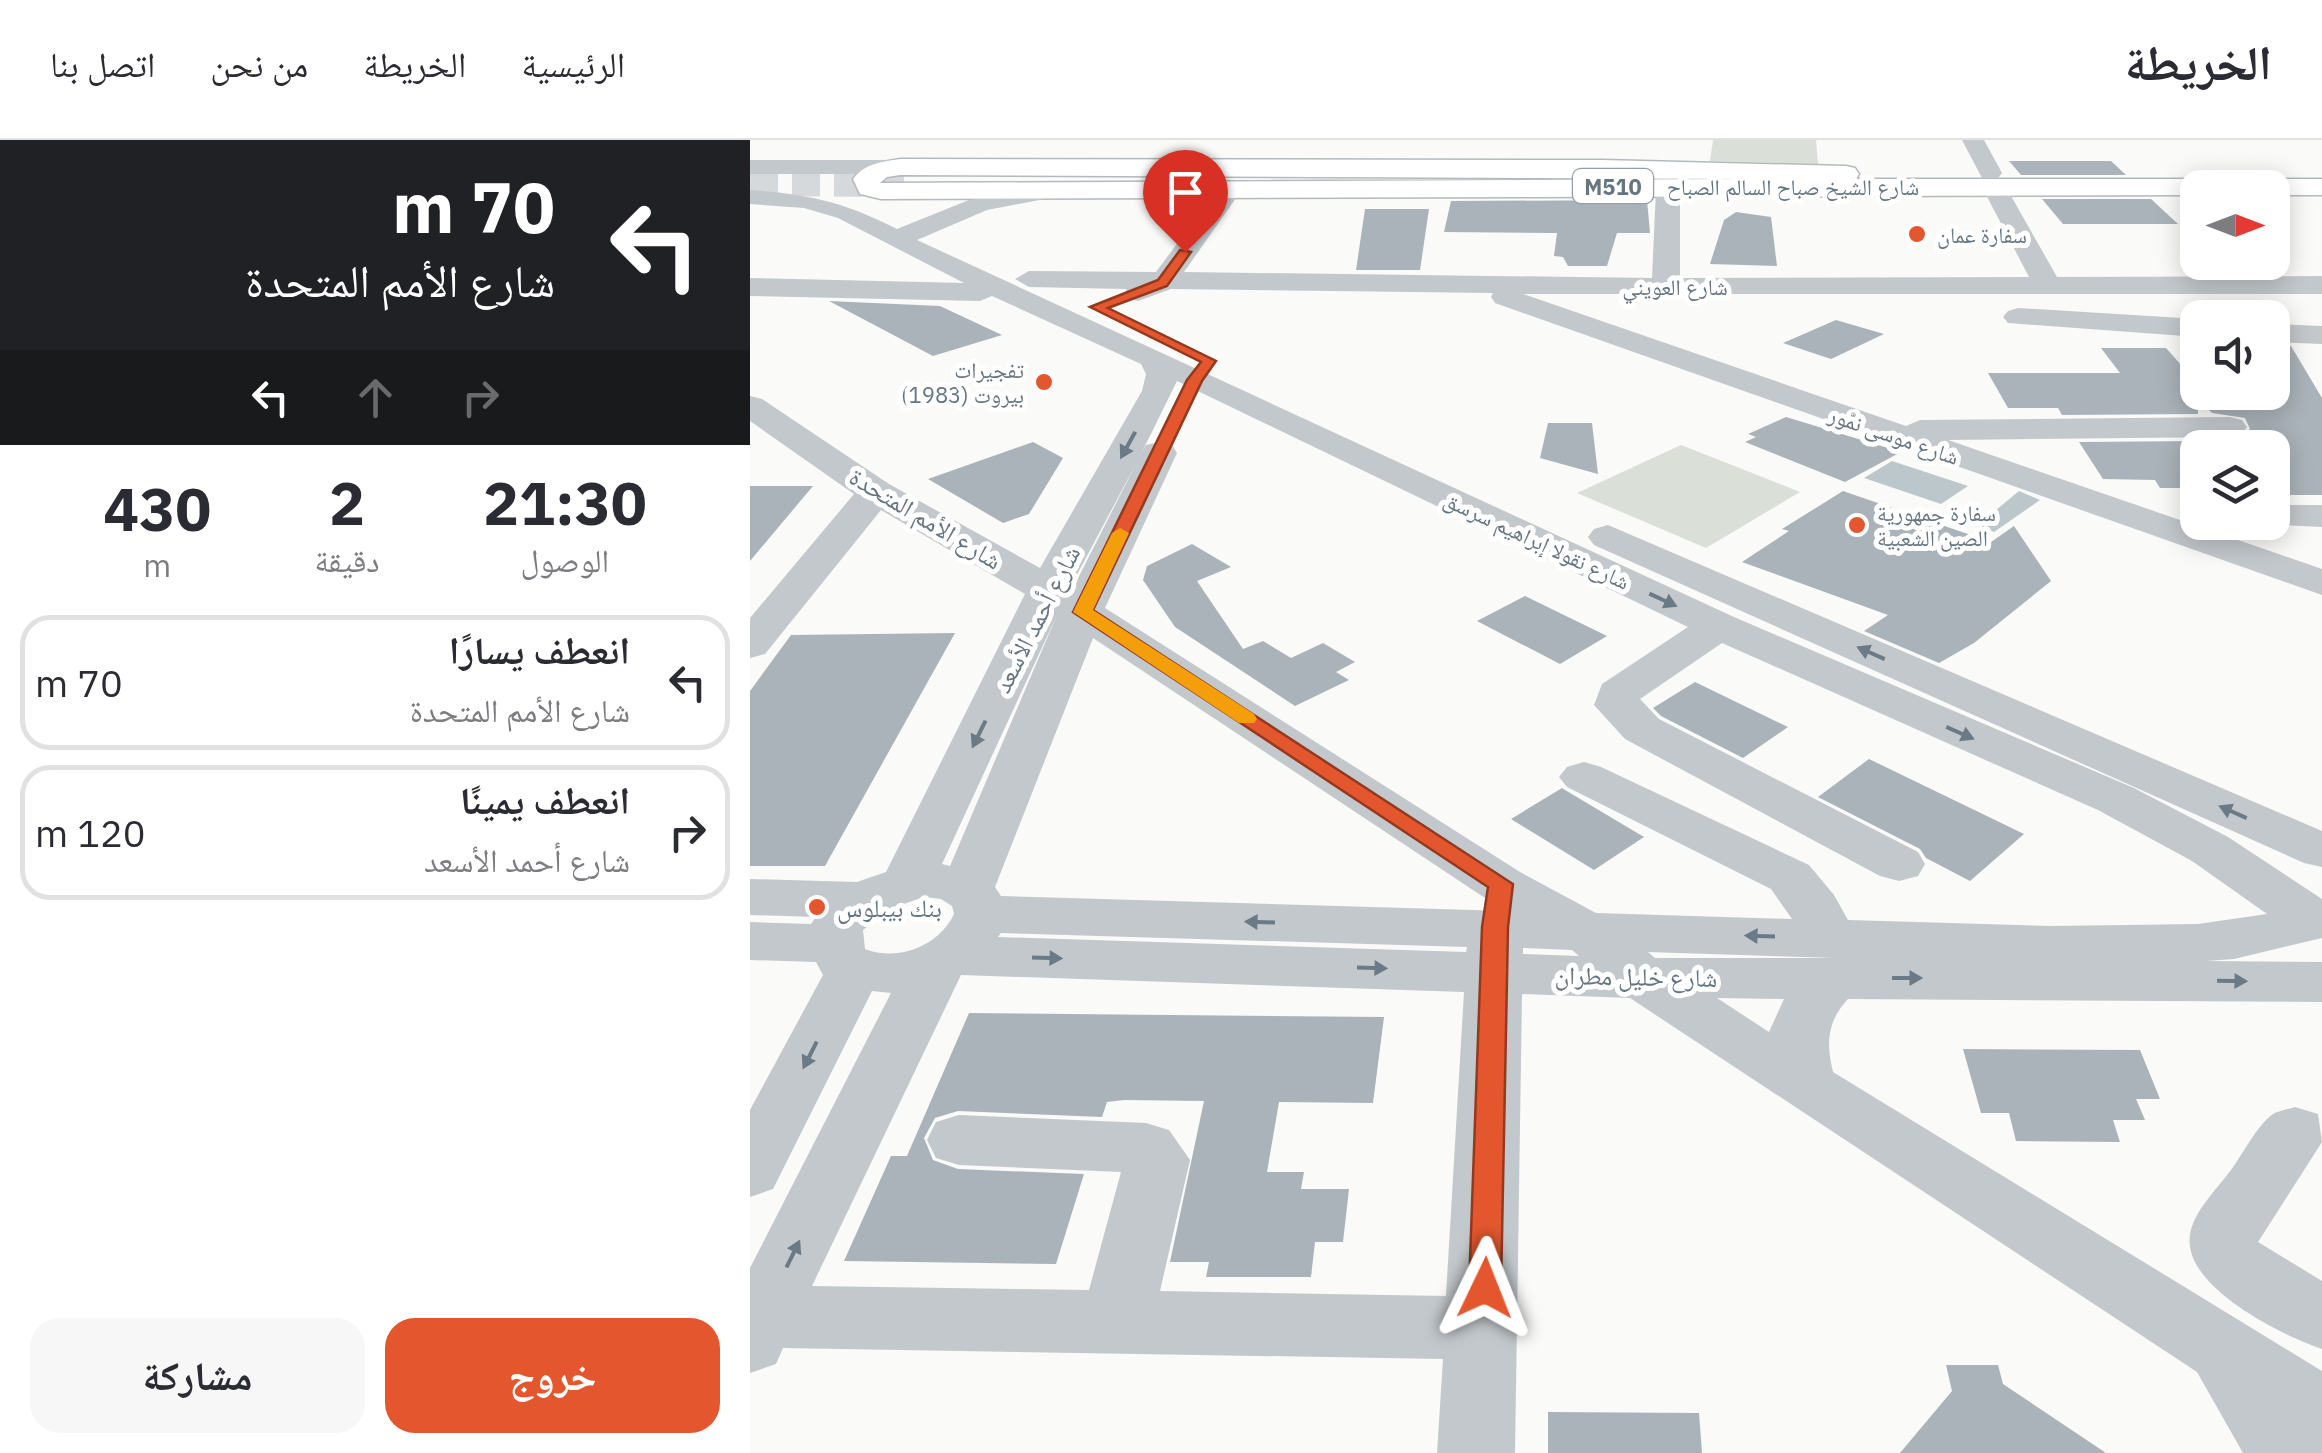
<!DOCTYPE html>
<html lang="ar">
<head>
<meta charset="utf-8">
<style>
  :root { --surface:#fff; --page:#f7f7f7; --text:#2b2b33; --muted:#7c7c81; --line:#e1e1e2; --accent:#e4572e }
  body { margin:0; font-family:"IBM Plex Sans","Noto Naskh Arabic",sans-serif; background:var(--page); color:var(--text); direction:rtl; height:100vh; display:flex; flex-direction:column; font-size:38px; white-space:nowrap }
  * { box-sizing:border-box; margin:0 }
  p { font-size:32px; color:var(--muted) }
  .icon { flex:none; width:55px; height:55px; fill:none; stroke:currentColor; stroke-width:2; stroke-linecap:round; stroke-linejoin:round }
  .map { position:relative; flex:1; overflow:hidden; direction:ltr }
  .drawer { display:flex; flex-direction:column; background:var(--surface); width:750px }
  .drawer>* { flex:none }
  .guide { background:#202124; color:#fff; overflow:hidden }
  .needle { width:65px; rotate:90deg }
  .fabs { position:absolute; left:1430px; top:30px; display:grid; gap:20px }
  .fabs a { display:grid; place-items:center; width:110px; height:110px; border-radius:20px; background:var(--surface); box-shadow:0 5px 25px #0003; font-size:50px }
  .pin { position:absolute; display:grid; place-items:center; width:85px; height:85px; color:#fff; margin:-102px -42px; border-radius:50% 50% 50% 0; rotate:-45deg; box-shadow:0 0 10px #0007 }
  .pin .icon { rotate:45deg }
  .me { position:absolute; width:110px; margin:-55px; rotate:2deg; stroke-linejoin:round; filter:drop-shadow(0 0 8px #0008) }
  .turn { display:flex; align-items:center; gap:35px; height:210px; padding:0 30px; font-size:45px }
  .turn .icon { width:130px; height:130px; stroke-width:2.5 }
  .turn b { display:block; font-size:70px; line-height:85px }
  .lanes { display:flex; align-items:center; height:95px; padding:0 30px; background:#0003; justify-content:center; gap:50px; direction:ltr }
  .lanes .off { opacity:.35 }
  .eta { display:flex; justify-content:space-evenly; align-items:center; height:170px; text-align:center }
  .eta b { font-size:60px; font-weight:700; line-height:70px }
  .action { display:flex; gap:20px; margin-top:auto; padding:20px 30px }
  .action a { flex:1; height:115px; border-radius:30px; background:var(--accent); color:#fff; font-size:40px; font-weight:700; line-height:115px; text-align:center }
  .action a+a { background:var(--page); color:var(--text) }
  ul { padding:0; list-style:none }
  li { display:flex; align-items:center; gap:30px; height:135px; margin:0 20px 15px; padding:0 10px; border:5px solid var(--line); border-radius:30px }
  li div { flex:1 }
  li b { display:block; font-size:38px }
  li em { font-style:normal }
  header { display:flex; align-items:center; gap:60px; box-sizing:border-box; height:140px; padding:0 50px; background:var(--surface); border-bottom:2px solid var(--line) }
  header strong { font-size:48px }
  nav { display:flex; gap:55px; margin-inline-start:auto; font-size:35px }
  main { display:flex; flex:1; min-height:0 }
  .map>svg:first-child { display:block }
</style>
</head>
<body>
<header>
<strong>الخريطة</strong>
<nav><a>الرئيسية</a><a>الخريطة</a><a>من نحن</a><a>اتصل بنا</a></nav>
</header>
<main>
<div class="map">
<svg width="1572" height="1313" viewBox="0 0 1572 1313">
  <rect width="100%" height="100%" fill="#fafaf8"/>
  <g fill="#dadfd7">
    <polygon points="963,0 1066,0 1068,24 960,21"/>
    <polygon points="931,305 1050,352 956,408 827,353"/>
  </g>
  <g fill="#bbc7cb">
    <polygon points="1142,321 1218,346 1191,364 1114,338"/>
    <polygon points="1269,351 1290,360 1244,392 1228,385"/>
  </g>
  <g fill="#aab3b9">
    <polygon points="1259,21 1361,21 1376,35 1271,35"/>
    <polygon points="1292,59 1401,59 1428,84 1313,84"/>
    <polygon points="897,60 900,93 867,93 857,126 818,126 813,117 804,116 807,93 694,92 701,61"/>
    <polygon points="615,69 679,69 670,130 606,130"/>
    <polygon points="986,72 1021,77 1027,126 960,124 974,80"/>
    <polygon points="79,161 190,166 252,195 183,216"/>
    <polygon points="1086,180 1134,194 1081,219 1033,203"/>
    <polygon points="1522,206 1541,206 1572,258 1572,355 1538,355 1522,338 1522,308 1493,308 1486,299 1500,289 1495,278 1462,273 1448,259 1448,274 1312,275 1308,268 1258,268 1238,233 1370,233 1351,208 1416,208 1448,244 1448,252 1522,252"/>
    <polygon points="1036,277 1151,312 1095,342 995,302 1006,297 998,294"/>
    <polygon points="798,283 842,283 848,334 790,318"/>
    <polygon points="1448,301 1448,348 1410,348 1405,340 1353,339 1329,302"/>
    <polygon points="283,302 313,318 279,374 253,383 178,339"/>
    <polygon points="0,346 63,346 0,421"/>
    <polygon points="1093,351 1241,402 1264,386 1301,441 1224,503 1189,523 1114,491 1138,475 992,422 1039,391 1032,389"/>
    <polygon points="442,404 481,427 447,441 493,509 513,501 541,518 573,503 605,522 586,532 599,540 545,566 425,487 393,440 397,426"/>
    <polygon points="775,456 857,496 810,524 727,481"/>
    <polygon points="205,493 75,726 0,726 0,551 41,495"/>
    <polygon points="945,542 1038,587 993,618 911,576 903,568"/>
    <polygon points="1119,619 1274,694 1220,741 1176,718 1170,709 1068,657"/>
    <polygon points="812,648 815,650 894,697 844,730 761,679"/>
    <polygon points="219,873 634,877 623,963 529,962 517,1032 554,1032 551,1049 599,1049 593,1102 565,1102 561,1137 456,1137 459,1122 420,1122 454,961 374,960 357,962 352,977 208,971 185,978 174,998 183,1020 208,1029 334,1034 306,1124 94,1121 141,1016 157,1016"/>
    <polygon points="1213,909 1390,910 1410,959 1386,959 1395,980 1363,980 1370,1002 1266,1001 1259,973 1231,973"/>
    <polygon points="1196,1225 1248,1225 1253,1244 1356,1313 1150,1313 1202,1251"/>
    <polygon points="798,1272 949,1273 952,1313 798,1313"/>
  </g>
  <g fill="none" stroke-linecap="round" stroke-linejoin="round">
    <polyline stroke="#d5d9db" stroke-width="28" stroke-dasharray="28 14" stroke-linecap="butt" points="0,42 154,43"/>
    <defs>
      <path id="highway" d="M 150,19 L 852,20 L 1096,26 L 1105,28 L 1109,34 L 1106,39 L 1572,39 L 1572,55 L 1522,55 L 1522,48 L 1448,48 L 1448,55 L 131,59 L 110,54 L 103,39 C 115,23 132,22 150,19 ZM 150,35 L 1001,39 L 130,43 L 137,37 Z"/>
    </defs>
    <use href="#highway" stroke="#b4b9bd" stroke-width="3"/>
    <g fill="#c3c8cc" fill-rule="evenodd">
      <polygon points="1212,0 1234,0 1252,33 1248,38 1232,38"/>
      <polygon points="0,20 150,20 162,27 150,34 0,34"/>
      <polygon points="1244,40 1256,47 1307,137 1572,136 1572,154 773,154 1156,286 1170,280 1480,277 1492,280 1497,287 1492,294 1480,297 1198,300 1572,429 1572,455 745,163 741,157 743,153 421,149 388,161 378,158 376,149 279,147 265,139 279,131 406,132 470,46 479,44 491,51 434,132 902,138 906,50 918,43 930,50 930,138 1279,137 1232,47"/>
      <path d="M 301,44 L 313,51 L 310,56 L 237,70 L 167,100 L 984,477 L 1384,648 L 1478,697 L 1572,759 L 1572,798 L 1484,819 L 1457,821 L 1572,822 L 1572,862 L 1098,859 C 1077,881 1076,904 1083,932 L 1572,1231 L 1572,1313 L 1493,1313 L 1447,1232 L 880,858 L 772,854 L 765,1313 L 687,1313 L 693,1219 L 33,1208 L 26,1224 L 0,1233 L 0,1128 L 141,853 L 122,851 L 23,1049 L 0,1057 L 0,970 L 73,835 L 66,822 L 0,820 L 0,782 L 61,784 L 66,777 L 0,775 L 0,739 L 107,742 L 136,732 L 275,454 L 131,370 L 15,514 L 0,518 L 0,478 L 104,354 L 0,281 L 0,256 L 12,259 L 139,344 L 290,428 L 392,251 L 396,234 L 391,224 L 242,156 L 230,161 L 0,156 L 0,138 L 214,143 L 88,78 L 54,68 L 0,64 L 0,50 C 58,54 95,62 147,89 L 219,60 ZM 427,241 L 938,487 L 852,544 L 844,565 L 875,599 L 1130,736 L 1149,741 L 1168,736 L 1175,724 L 1168,712 L 909,579 L 890,559 L 972,503 L 1348,670 L 1442,721 L 1517,774 L 1448,784 L 1303,786 L 1098,780 L 1084,755 L 1059,725 L 851,627 L 834,622 L 817,627 L 809,637 L 817,647 L 1021,749 L 1042,779 L 846,773 L 770,732 L 355,468 L 427,313 L 422,305 L 409,302 L 396,305 L 392,312 ZM 388,320 L 323,448 L 321,446 ZM 307,475 L 200,726 L 192,724 ZM 343,498 L 732,756 L 757,771 L 251,756 L 245,747 ZM 174,757 L 191,759 L 202,766 L 204,774 C 189,806 148,822 115,809 L 113,790 L 142,768 ZM 251,793 L 717,807 L 716,812 L 248,797 ZM 773,808 L 822,810 L 829,816 L 773,814 ZM 898,812 L 1085,818 L 905,818 ZM 211,835 L 714,852 L 696,1156 L 410,1151 L 440,1020 L 419,990 L 396,983 L 209,975 L 186,982 L 177,1000 L 186,1018 L 209,1025 L 371,1032 L 339,1150 L 62,1146 ZM 967,858 L 1034,859 L 1019,892 Z"/>
      <polygon points="1268,168 1448,179 1448,197 1258,183 1253,177 1258,171"/>
      <polygon points="1522,184 1572,186 1572,204 1522,202"/>
      <polygon points="1522,365 1572,365 1572,387 1509,384 1522,382"/>
      <polygon points="858,385 1572,691 1572,727 1554,723 844,405 838,397 844,389"/>
      <path d="M 1545,967 L 1568,974 L 1572,1002 L 1508,1102 L 1572,1141 L 1572,1209 C 1531,1195 1432,1146 1440,1095 C 1443,1072 1467,1049 1481,1030 C 1493,1014 1507,985 1523,974 C 1528,971 1539,969 1545,967 Z"/>
    </g>
    <use href="#highway" fill="#fff" fill-rule="evenodd"/>
  </g>
  <defs><path id="oneway-solid" d="M-6-.8H1V-3.2L6.5 0L1 3.2V.8H-6Z" transform="scale(2.5)"/></defs>
  <g fill="#6a7a87">
    <use href="#oneway-solid" transform="translate(378 305) rotate(119)"/>
    <use href="#oneway-solid" transform="translate(913 460) rotate(25)"/>
    <use href="#oneway-solid" transform="translate(1121 513) rotate(-156)"/>
    <use href="#oneway-solid" transform="translate(1210 593) rotate(24)"/>
    <use href="#oneway-solid" transform="translate(229 594) rotate(116)"/>
    <use href="#oneway-solid" transform="translate(1483 672) rotate(-156)"/>
    <use href="#oneway-solid" transform="translate(510 782) rotate(-178)"/>
    <use href="#oneway-solid" transform="translate(1010 796) rotate(-178)"/>
    <use href="#oneway-solid" transform="translate(297 818) rotate(2)"/>
    <use href="#oneway-solid" transform="translate(622 828) rotate(2)"/>
    <use href="#oneway-solid" transform="translate(1157 838)"/>
    <use href="#oneway-solid" transform="translate(1482 841) rotate(1)"/>
    <use href="#oneway-solid" transform="translate(60 915) rotate(117)"/>
    <use href="#oneway-solid" transform="translate(43 1114) rotate(-64)"/>
  </g>
  <polygon fill="#e4572e" stroke="#94391e" stroke-width="2.5" points="430,110 441,112 417,146 358,168 466,221 452,241 343,470 763,744 758,787 751,1148 746,1158 735,1162 724,1158 719,1148 732,787 738,747 323,472 437,240 451,222 340,167 408,140"/>
  <polygon fill="#f59e0b" points="370,388 379,393 343,470 504,574 507,579 504,583 489,583 323,472 362,393"/>
  <g fill="#e4572e" stroke="#fff" stroke-width="4">
    <circle cx="1167" cy="94" r="10"/>
    <circle cx="294" cy="242" r="10"/>
    <circle cx="1107" cy="385" r="10"/>
    <circle cx="67" cy="767" r="10"/>
  </g>
  <g text-anchor="middle" dominant-baseline="central" stroke-width="10" stroke-linejoin="round" paint-order="stroke">
    <rect fill="#fff" stroke="#939fa8" stroke-width="2.5" x="823" y="29" width="80" height="34" rx="8"/>
    <g font-size="22" font-weight="bold" fill="#657683">
      <text x="863" y="46">M510</text>
    </g>
    <g font-size="22" fill="#657683" stroke="#fff">
      <text x="1043" y="46">شارع الشيخ صباح السالم الصباح</text>
      <text x="925" y="146">شارع العويني</text>
      <text transform="translate(1144 295) rotate(19)">شارع موسى نمّور</text>
      <text transform="translate(787 400) rotate(25)">شارع نقولا إبراهيم سرسق</text>
    </g>
    <g font-size="22" fill="#657683" stroke="#fff" text-anchor="start">
      <text x="1187" y="94">سفارة عمان</text>
      <text x="274" y="229" text-anchor="end">تفجيرات<tspan x="274" dy="25">بيروت (1983)</tspan></text>
      <text x="1127" y="372">سفارة جمهورية<tspan x="1127" dy="25">الصين الشعبية</tspan></text>
    </g>
    <g font-size="25" fill="#657683" stroke="#fff">
      <text transform="translate(176 378) rotate(31)">شارع الأمم المتحدة</text>
      <text transform="translate(286 479) rotate(-63)">شارع أحمد الأسعد</text>
      <text transform="translate(886 836) rotate(1)">شارع خليل مطران</text>
    </g>
    <g font-size="25" fill="#657683" stroke="#fff" text-anchor="start">
      <text x="87" y="767">بنك بيبلوس</text>
    </g>
  </g>
</svg>
<div class="fabs">
<a><svg class="needle" viewBox="-14 -14 28 28"><path d="M0-13l5 13h-10z" fill="#e53935"/><path d="M0 13l5-13h-10z" fill="#7c7c81"/></svg></a>
<a><svg class="icon" aria-label="sound" viewBox="0 0 24 24"><path d="M4 9h4l5-4v14l-5-4H4zM17 9q2 3 0 6"/></svg></a>
<a><svg class="icon" aria-label="layers" viewBox="0 0 24 24"><path d="M12 4l9 5-9 5-9-5zM3 14l9 5 9-5"/></svg></a>
</div>
<div class="pin" style="left:435px;top:112px;background:#d93025"><svg class="icon" aria-label="arrive" viewBox="0 0 24 24"><path d="M6 21V4h12l-3 4 3 4H6"/></svg></div>
<svg class="me" style="left:735px;top:1148px" viewBox="-20 -20 40 40"><path d="M0-17L14 15 0 8-14 15z" fill="#e4572e" stroke="#fff" stroke-width="4"/></svg>
</div>
<section class="drawer">
<div class="guide">
<div class="turn"><svg class="icon" aria-label="left" viewBox="0 0 24 24"><path d="M17 20v-9H6M10 6l-5 5 5 5"/></svg><div><b>70 m</b>شارع الأمم المتحدة</div></div>
<div class="lanes"><svg class="icon" aria-label="left" viewBox="0 0 24 24"><path d="M17 20v-9H6M10 6l-5 5 5 5"/></svg><svg class="icon off" aria-label="ahead" viewBox="0 0 24 24"><path d="M12 20V5M6 11l6-6 6 6"/></svg><svg class="icon off" aria-label="right" viewBox="0 0 24 24"><path d="M7 20v-9h11M14 6l5 5-5 5"/></svg></div>
</div>
<div class="eta">
<div><b>21:30</b><p>الوصول</p></div>
<div><b>2</b><p>دقيقة</p></div>
<div><b>430</b><p>m</p></div>
</div>
<ul>
<li><svg class="icon" aria-label="left" viewBox="0 0 24 24"><path d="M17 20v-9H6M10 6l-5 5 5 5"/></svg><div><b>انعطف يسارًا</b><p>شارع الأمم المتحدة</p></div><em>70 m</em></li>
<li><svg class="icon" aria-label="right" viewBox="0 0 24 24"><path d="M7 20v-9h11M14 6l5 5-5 5"/></svg><div><b>انعطف يمينًا</b><p>شارع أحمد الأسعد</p></div><em>120 m</em></li>
</ul>
<div class="action"><a>خروج</a><a>مشاركة</a></div>
</section>
</main>
</body>
</html>
